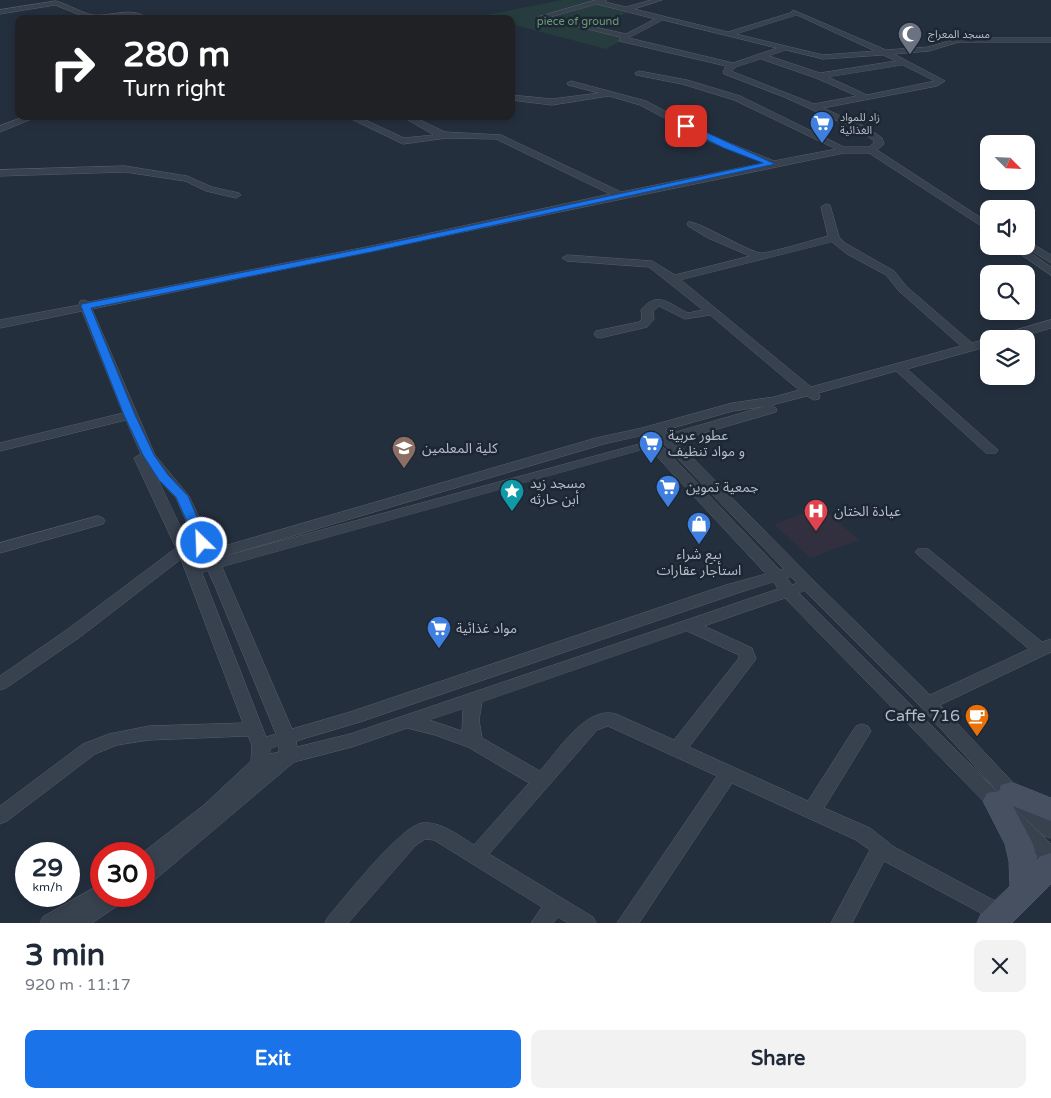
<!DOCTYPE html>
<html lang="en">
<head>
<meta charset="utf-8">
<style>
  :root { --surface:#fff; --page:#f2f2f3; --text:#1f2937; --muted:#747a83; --accent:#1a73e8 }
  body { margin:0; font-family:"Varela Round","Noto Sans Arabic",sans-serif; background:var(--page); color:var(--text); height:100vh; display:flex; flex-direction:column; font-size:19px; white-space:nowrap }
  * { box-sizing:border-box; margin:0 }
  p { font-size:16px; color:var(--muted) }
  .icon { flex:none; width:28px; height:28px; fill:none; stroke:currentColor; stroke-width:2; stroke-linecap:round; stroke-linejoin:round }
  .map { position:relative; height:923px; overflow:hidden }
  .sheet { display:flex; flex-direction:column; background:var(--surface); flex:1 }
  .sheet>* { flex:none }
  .banner { position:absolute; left:15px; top:15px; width:500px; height:105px; border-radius:10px; box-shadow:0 2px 8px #0003; background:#202124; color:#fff; overflow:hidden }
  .needle { width:32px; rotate:114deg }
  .tools { position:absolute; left:980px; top:135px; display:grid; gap:10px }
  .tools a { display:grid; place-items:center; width:55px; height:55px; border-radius:10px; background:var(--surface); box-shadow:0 2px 8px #0003; font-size:25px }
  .speed { position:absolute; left:15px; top:842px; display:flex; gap:10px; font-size:25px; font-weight:700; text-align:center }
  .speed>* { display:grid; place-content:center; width:65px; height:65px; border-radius:50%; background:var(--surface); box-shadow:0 2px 8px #0003; line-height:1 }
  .speed small { font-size:12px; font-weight:400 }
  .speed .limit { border:8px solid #d22; background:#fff; color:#111 }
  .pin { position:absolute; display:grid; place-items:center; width:42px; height:42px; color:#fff; margin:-21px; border-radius:10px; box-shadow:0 2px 8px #0006 }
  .me { position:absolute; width:55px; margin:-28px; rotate:336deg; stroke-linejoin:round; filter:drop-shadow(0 0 4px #0008) }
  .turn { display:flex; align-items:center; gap:18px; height:105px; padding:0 25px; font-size:22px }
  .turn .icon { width:65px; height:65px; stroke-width:2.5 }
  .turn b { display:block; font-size:35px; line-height:42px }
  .round { display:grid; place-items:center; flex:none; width:52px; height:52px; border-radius:10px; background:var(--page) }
  .summary { display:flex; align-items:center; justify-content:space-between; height:85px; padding:0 25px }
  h1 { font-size:30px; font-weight:800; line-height:38px }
  .action { display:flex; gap:10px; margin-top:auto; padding:10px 25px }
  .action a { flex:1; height:58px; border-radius:10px; background:var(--accent); color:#fff; font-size:20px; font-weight:800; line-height:58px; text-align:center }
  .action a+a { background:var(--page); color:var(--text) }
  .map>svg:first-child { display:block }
</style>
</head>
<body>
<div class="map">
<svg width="1051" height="923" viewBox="0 0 1051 923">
  <rect width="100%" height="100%" fill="#242f3e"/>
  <polygon fill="#32303f" points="821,507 859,540 810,558 774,524"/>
  <polygon fill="#263c3f" points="562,0 596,0 627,12 600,28 625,35 617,39 621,41 606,49 511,24 511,19 491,19 482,16"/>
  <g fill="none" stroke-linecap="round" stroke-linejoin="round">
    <defs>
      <g id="street">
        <path d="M 596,0 L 607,0 L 605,2 L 626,7 L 651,0 L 662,0 L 634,9 L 728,32 L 790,13 L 793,10 L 886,50 L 928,47 L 959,38 L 1051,38 L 1051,42 L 959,42 L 929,51 L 894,54 L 945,81 L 937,86 L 823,108 L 868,128 L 882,138 L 884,144 L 877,150 L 989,223 L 989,231 L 869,153 L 844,153 L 92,309 L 155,455 L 189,496 L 214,549 L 596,438 L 642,428 L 732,403 L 774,397 L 799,390 L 710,315 L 685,319 L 659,306 L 653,311 L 654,319 L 647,327 L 600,338 L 596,337 L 594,334 L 596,331 L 639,322 L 642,319 L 641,310 C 658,289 670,305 688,313 L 703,310 L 649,267 L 567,261 L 562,258 L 567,255 L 652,261 L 675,275 L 750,256 L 708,238 L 688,226 L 687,224 L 688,222 C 697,220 745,250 760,253 C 767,254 817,239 828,236 L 821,207 L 826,204 L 830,205 L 839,237 L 845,243 L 894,271 L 907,287 L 972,343 L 989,338 L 990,339 L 989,339 L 989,346 L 907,369 L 998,450 L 996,453 L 986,453 L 896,371 L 818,393 L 820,396 L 819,399 L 814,400 L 807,396 L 772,405 L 777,409 L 776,412 L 676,441 L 814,581 L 930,695 L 1029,649 L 918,555 L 915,552 L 918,549 L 928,549 L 1042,642 L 1051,639 L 1051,652 L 940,705 L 1018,788 L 1051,818 L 1051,838 L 1044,836 L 1011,805 L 1051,844 L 1051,865 L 1044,863 L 785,598 L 704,626 L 752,648 L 756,659 L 689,747 L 808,801 L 856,726 L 862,724 L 868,726 L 871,731 L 868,736 L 824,808 L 870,828 L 894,847 L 1008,908 L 1011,914 L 1008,920 L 1001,923 L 994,920 L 884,861 L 852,923 L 831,923 L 870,850 L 856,840 L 732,783 L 639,923 L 617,923 L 717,776 L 608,726 L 597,730 L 489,854 L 593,917 L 596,923 L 568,923 L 558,917 L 553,923 L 531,923 L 542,907 L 434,840 L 425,839 L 415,846 L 348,923 L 325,923 L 328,917 C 344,898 401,826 422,823 C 441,821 459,836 474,845 L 529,783 L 468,747 L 435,735 L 407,728 L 352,747 L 294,762 L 151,883 L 144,885 L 144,854 L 141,854 L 204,805 L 251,761 L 252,745 L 248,736 L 149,740 L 117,745 L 95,754 L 7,821 L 0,824 L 0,806 L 83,744 L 109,734 L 149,726 L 243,723 L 181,559 L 80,637 L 6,688 L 0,690 L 0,676 L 68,629 L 176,548 L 134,458 L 141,454 L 126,420 L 0,451 L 0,443 L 123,413 L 82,311 L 0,328 L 0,320 L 79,305 L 80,301 L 84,300 L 89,302 L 371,246 L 610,194 L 496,139 L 447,138 L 403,144 L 345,116 L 357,116 L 404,138 L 434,135 L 401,116 L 412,116 L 445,132 L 501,135 L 621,192 L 764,163 L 706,140 L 640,105 L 609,96 L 552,105 L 511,100 L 511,95 L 552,99 L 599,93 L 568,85 L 567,83 L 571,81 L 646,101 L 712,136 L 774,161 L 836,149 L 734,100 L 682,84 L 636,75 L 635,73 L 639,71 L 687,80 L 740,96 L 844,147 L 869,147 L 874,143 L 874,141 L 862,132 L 784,97 L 724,74 L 723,72 L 726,66 L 619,41 L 620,37 L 538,17 ZM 597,4 L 655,19 L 626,34 L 551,17 ZM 797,15 L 875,51 L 823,55 L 736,34 ZM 663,20 L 777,48 L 733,63 L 629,38 ZM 786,50 L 823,59 L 883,55 L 896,61 L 820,73 L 769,56 ZM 761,59 L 816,78 L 857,96 L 814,104 L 731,71 L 736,67 ZM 903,65 L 935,81 L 867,95 L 828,77 ZM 832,242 L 847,254 L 886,275 L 899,291 L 961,346 L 811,387 L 681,280 ZM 766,406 L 669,434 L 665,430 L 733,411 L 768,406 ZM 654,433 L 658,437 L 654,440 L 218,558 L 604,444 ZM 664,444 L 784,569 L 780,570 L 661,445 ZM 649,448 L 766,574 L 726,585 L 350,712 L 292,729 L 222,567 ZM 158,479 L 176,498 L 200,553 L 194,555 ZM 208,571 L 215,586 L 276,734 L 266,737 L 202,573 ZM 791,577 L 797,583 L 792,585 L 787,578 ZM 774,582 L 778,589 L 350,734 L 297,747 L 296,741 L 360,722 L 738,593 ZM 805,591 L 922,708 L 1000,794 L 799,593 ZM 687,631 L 739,655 L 739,658 L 674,740 L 616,714 C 586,705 558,751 540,771 L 482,738 L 479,720 L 482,702 ZM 463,709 L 462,731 L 429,720 ZM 279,746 L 279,752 L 270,754 L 270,749 Z"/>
        <path d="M 56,1 C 68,4 81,13 93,15 C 108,17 130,7 144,16 L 140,18 L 90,19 L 55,5 L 0,14 L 0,10 Z"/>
        <polygon points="26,116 39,116 0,132 0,126"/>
        <polygon points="125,166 187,176 212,187 239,193 241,195 236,198 206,191 185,181 125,172 0,176 0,170"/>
        <polygon points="1026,240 1051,255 1051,263 1024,246 1026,246"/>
        <polygon points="1009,246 1021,246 1051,267 1051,275"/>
        <polygon points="1051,320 1051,328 1014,339 994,339 996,336"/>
        <polygon points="98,516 103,518 105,521 103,524 0,553 0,543"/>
        <polygon points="101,884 101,896 126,896 123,902 92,923 40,923 43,917"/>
      </g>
      <polygon id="secondary" points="1011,782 1051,798 1051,821 1013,806 1033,844 1037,860 1041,856 1051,853 1051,884 1012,923 977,923 981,914 1010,886 1009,861 1005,844 983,801 987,793 999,791 1001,785"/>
    </defs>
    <use href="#street" stroke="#565f6c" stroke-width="1"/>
    <use href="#secondary" stroke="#565f6c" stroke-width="1"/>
    <use href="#street" fill="#38414e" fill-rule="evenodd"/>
    <use href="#secondary" fill="#465061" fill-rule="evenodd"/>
  </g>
  <polygon fill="#1a73e8" stroke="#114b97" points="683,124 688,124 775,164 371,252 91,308 135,415 154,455 168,475 188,496 208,543 202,547 198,546 176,497 159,480 143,455 124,415 81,306 82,304 371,247 763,163 724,148 683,128"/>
  <defs>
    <symbol id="mosque-pin" viewBox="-11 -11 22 30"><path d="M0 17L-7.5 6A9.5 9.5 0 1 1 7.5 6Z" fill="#6b7280" stroke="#1d2633"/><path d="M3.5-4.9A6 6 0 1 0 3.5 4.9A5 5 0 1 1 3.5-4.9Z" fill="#fff"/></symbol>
    <symbol id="supermarket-pin" viewBox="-11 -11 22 30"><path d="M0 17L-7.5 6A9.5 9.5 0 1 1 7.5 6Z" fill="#3f7fe0" stroke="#1d2633"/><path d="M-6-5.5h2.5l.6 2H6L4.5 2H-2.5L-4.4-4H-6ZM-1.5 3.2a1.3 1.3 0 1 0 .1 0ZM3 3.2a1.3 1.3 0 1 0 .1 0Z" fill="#fff"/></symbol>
    <symbol id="school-pin" viewBox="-11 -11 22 30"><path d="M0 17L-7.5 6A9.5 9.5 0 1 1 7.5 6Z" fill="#8d6e63" stroke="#1d2633"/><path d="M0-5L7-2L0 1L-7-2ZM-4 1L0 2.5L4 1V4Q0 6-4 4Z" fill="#fff"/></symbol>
    <symbol id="sight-pin" viewBox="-11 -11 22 30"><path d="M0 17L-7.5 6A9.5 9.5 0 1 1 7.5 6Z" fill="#0f9aa8" stroke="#1d2633"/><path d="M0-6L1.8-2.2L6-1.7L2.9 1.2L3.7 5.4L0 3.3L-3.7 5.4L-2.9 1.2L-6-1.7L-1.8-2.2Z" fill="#fff"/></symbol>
    <symbol id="hospital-pin" viewBox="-11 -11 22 30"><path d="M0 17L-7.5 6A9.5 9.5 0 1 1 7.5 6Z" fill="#e0444e" stroke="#1d2633"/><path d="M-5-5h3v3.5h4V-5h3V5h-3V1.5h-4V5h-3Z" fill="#fff"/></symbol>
    <symbol id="shop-pin" viewBox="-11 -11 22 30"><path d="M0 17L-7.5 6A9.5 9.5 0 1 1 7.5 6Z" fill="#3f7fe0" stroke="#1d2633"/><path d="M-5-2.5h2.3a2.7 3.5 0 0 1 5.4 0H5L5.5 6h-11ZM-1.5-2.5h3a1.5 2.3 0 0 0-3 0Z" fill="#fff"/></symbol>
    <symbol id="cafe-pin" viewBox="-11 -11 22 30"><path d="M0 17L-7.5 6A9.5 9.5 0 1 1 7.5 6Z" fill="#e8710a" stroke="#1d2633"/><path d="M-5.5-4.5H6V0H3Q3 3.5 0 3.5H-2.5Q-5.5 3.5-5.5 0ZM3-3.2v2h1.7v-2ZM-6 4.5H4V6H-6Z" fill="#fff"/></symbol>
  </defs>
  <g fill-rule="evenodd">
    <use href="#mosque-pin" x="896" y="20" width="28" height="38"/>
    <use href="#supermarket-pin" x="808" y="109" width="28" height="38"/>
    <use href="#supermarket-pin" x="637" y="429" width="28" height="38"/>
    <use href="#school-pin" x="390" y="434" width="28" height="38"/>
    <use href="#supermarket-pin" x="654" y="473" width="28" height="38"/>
    <use href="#sight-pin" x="498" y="477" width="28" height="38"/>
    <use href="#hospital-pin" x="802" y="497" width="28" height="38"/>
    <use href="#shop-pin" x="685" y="510" width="28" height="38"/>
    <use href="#supermarket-pin" x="425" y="614" width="28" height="38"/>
    <use href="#cafe-pin" x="963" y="702" width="28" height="38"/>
  </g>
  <g text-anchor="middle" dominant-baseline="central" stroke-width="5" stroke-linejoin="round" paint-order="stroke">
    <g font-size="11" fill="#6b9a76" stroke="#1d2633">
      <text x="578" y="21">piece of ground</text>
    </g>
    <g font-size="11" fill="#b4bcc9" stroke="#1d2633" text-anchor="start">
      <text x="928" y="34">مسجد المعراج</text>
      <text x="840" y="117">زاد للمواد<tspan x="840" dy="13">الغذائية</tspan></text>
    </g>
    <g font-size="14" fill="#b4bcc9" stroke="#1d2633" text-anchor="start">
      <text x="668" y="435">عطور عربية<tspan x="668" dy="16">و مواد تنظيف</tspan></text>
      <text x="422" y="448">كلية المعلمين</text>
      <text x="530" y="483">مسجد زيد<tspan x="530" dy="16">أبن حارثه</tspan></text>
      <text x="686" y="487">جمعية تموين</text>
      <text x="834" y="511">عيادة الختان</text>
      <text x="699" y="554" text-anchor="middle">بيع شراء<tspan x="699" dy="16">استأجار عقارات</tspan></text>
      <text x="456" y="628">مواد غذائية</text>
    </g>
    <g font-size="16" fill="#b4bcc9" stroke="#1d2633" text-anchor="end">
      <text x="960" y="716">Caffe 716</text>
    </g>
  </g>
</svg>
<div class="tools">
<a><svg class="needle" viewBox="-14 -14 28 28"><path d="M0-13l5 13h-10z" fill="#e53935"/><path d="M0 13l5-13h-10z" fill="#747a83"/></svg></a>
<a><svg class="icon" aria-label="sound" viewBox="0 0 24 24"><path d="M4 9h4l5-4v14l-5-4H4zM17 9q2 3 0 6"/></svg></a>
<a><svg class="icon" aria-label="search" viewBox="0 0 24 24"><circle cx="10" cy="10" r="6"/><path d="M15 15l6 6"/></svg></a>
<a><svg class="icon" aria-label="layers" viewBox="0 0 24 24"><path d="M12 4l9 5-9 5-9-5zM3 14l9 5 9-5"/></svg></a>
</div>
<div class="speed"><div>29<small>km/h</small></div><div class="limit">30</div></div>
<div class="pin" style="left:686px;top:126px;background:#d93025"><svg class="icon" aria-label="arrive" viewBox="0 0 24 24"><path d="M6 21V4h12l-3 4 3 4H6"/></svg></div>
<svg class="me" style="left:202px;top:543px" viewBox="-20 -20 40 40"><circle r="17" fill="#1a73e8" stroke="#fff" stroke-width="3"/><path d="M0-11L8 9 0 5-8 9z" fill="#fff"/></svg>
<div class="banner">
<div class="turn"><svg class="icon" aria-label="right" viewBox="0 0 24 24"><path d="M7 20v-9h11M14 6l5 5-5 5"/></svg><div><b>280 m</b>Turn right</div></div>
</div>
</div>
<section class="sheet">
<div class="summary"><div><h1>3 min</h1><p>920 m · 11:17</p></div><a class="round"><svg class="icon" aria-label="close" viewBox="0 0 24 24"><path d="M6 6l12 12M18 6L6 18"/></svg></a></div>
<div class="action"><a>Exit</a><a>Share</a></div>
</section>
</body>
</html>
